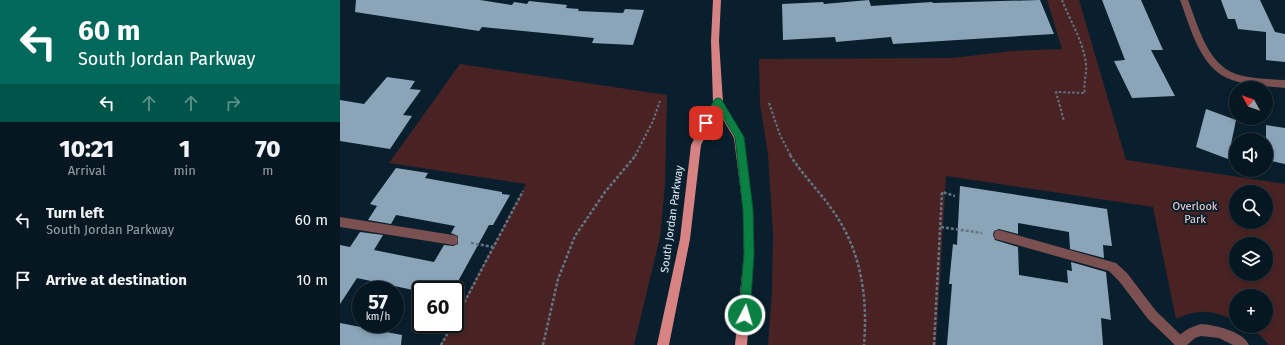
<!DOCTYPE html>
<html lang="en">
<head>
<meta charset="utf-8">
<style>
  :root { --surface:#071722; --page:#15242f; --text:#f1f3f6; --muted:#989fa5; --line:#283640 }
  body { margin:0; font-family:"Fira Sans",sans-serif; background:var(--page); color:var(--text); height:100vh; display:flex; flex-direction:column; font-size:15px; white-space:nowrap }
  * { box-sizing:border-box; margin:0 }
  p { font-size:13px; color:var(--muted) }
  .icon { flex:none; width:22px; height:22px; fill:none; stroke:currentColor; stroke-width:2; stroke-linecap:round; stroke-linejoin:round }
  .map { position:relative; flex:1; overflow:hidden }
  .details { display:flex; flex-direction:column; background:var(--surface); width:340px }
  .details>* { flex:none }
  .banner { background:#00695c; color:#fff; overflow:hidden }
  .needle { width:26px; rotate:310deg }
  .buttons { position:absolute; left:889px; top:81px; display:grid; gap:8px }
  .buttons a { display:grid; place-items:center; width:44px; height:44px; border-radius:50%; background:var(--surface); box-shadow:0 2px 6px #0003,0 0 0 1px var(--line); font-size:20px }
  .speed { position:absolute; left:12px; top:281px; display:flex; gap:8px; font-size:20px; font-weight:700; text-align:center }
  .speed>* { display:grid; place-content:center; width:52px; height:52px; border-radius:50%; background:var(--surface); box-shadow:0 2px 6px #0003,0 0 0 1px var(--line); line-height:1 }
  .speed small { font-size:10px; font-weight:400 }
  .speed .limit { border:2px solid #111; border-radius:6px; background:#fff; color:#111 }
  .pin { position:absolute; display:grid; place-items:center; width:34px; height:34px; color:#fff; margin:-17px; border-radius:8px; box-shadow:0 2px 6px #0006 }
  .me { position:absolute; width:44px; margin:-22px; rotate:5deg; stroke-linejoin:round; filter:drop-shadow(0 0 3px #0008) }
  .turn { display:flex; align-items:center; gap:14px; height:84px; padding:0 12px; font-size:18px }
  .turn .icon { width:52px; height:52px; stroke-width:2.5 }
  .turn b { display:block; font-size:28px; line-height:34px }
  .lanes { display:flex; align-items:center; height:38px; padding:0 12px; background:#0003; justify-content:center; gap:20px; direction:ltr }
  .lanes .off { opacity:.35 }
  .eta { display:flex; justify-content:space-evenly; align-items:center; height:68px; text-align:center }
  .eta b { font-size:24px; font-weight:800; line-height:28px }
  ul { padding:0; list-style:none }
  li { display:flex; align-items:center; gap:12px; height:60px; padding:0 12px }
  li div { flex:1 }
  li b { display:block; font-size:15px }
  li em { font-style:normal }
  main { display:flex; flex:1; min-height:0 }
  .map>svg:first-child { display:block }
</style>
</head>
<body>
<main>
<section class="details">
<div class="banner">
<div class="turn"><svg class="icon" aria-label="left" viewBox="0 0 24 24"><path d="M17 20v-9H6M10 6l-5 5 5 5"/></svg><div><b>60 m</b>South Jordan Parkway</div></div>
<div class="lanes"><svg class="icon" aria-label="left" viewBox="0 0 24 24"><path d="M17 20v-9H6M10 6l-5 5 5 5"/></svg><svg class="icon off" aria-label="ahead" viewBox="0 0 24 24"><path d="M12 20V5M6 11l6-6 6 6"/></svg><svg class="icon off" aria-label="ahead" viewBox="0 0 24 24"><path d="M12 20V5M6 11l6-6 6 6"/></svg><svg class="icon off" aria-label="right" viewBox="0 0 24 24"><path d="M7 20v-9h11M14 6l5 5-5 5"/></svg></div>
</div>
<div class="eta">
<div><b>10:21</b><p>Arrival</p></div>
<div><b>1</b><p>min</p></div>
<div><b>70</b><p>m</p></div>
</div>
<ul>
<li><svg class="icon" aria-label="left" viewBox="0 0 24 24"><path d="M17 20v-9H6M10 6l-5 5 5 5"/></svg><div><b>Turn left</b><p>South Jordan Parkway</p></div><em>60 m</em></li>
<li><svg class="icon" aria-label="arrive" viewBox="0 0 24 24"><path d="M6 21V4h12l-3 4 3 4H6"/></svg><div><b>Arrive at destination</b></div><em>10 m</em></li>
</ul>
</section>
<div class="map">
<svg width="945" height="345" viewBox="0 0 945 345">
  <rect width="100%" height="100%" fill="#091f2d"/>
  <g fill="#492323" fill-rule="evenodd">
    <path d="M 707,0 L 739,0 L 786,160 L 945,184 L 945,345 L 929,345 L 921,336 L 906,326 L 926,326 L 926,296 L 896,296 L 896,321 C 872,310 860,308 836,319 L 813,207 L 606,176 L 596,345 L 428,345 L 432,291 L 433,233 L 428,154 L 420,104 L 419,59 L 613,58 L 671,51 L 722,49 ZM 896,192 L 926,192 L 926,222 L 896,222 ZM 896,244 L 926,244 L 926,274 L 896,274 Z"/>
    <polygon points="120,64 327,95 325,185 320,237 294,345 100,345 111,324 115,324 115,317 186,184 49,163"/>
  </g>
  <g fill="#8ba4b8">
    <polygon points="16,0 140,0 172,5 174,2 187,4 189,1 227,5 226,8 239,9 238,11 283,13 285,9 304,10 293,45 252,43 254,38 142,27 139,31 15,12"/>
    <polygon points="529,0 531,6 592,2 593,3 700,0 714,34 553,44 551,37 496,42 495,37 443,40 442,4 483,2 484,4"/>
    <polygon points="762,0 801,0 823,50 811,50 835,96 792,98 774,61 785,60"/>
    <polygon points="881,0 920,0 935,32 945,34 945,62 926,60 926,32 898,29 895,19 888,19"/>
    <polygon points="47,77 75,81 70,89 81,90 63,115 72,116 50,149 0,141 0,100 24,104"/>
    <polygon points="866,109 896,120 888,159 856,147"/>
    <polygon points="926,125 945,128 945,164 926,160"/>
    <polygon points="56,168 88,173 85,178 162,192 162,194 170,195 153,225 149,225 116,285 112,284 108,290 73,290 17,278 0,304 0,245 10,247 20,232 43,235 34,250 94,262 104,245 113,246 118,244 118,236 111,233 115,226 56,215 51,224 28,220 37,206 30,204"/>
    <polygon points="620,186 767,209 772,246 763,245 764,258 730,249 729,232 678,223 678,234 659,229 654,231 653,235 655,240 678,247 679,275 728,283 727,270 732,271 731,262 766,272 771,320 761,318 763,345 607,345 612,284 609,284 613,244 617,245"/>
    <polygon points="0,323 62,335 61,345 0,345"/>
  </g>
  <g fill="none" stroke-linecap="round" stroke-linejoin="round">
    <g stroke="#637581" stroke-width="2" stroke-dasharray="2.5 2" stroke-linecap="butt">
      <path d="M 722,0 C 730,21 744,42 746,65 C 747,74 743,83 745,93 L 716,92 L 724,121"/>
      <polyline points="429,103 440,135 451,156"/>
      <polyline points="295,156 313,121 320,101"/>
    </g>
    <g stroke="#637581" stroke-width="2.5" stroke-dasharray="3 2" stroke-linecap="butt">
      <path d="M 450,155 C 462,174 478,190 491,208 C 521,249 528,296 524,345"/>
      <polyline points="601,227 642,233"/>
      <polyline points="131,243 153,247"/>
      <polyline points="115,320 183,191"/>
      <polyline points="101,345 113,324"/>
      <polyline points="203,345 218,279 235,236 265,192 296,155"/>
      <polyline points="594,345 602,192 615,196"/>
    </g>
    <g fill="#7a5050" fill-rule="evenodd">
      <polygon points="0,217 113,235 117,236 118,240 117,244 113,245 0,227"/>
      <polygon points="659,230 776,263 787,273 816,311 845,339 846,345 835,345 808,319 779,281 769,271 659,240 655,239 654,235 655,231"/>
    </g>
    <g fill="#7a5050" fill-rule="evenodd">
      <path d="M 840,0 L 848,0 C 858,25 867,64 896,74 C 911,79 929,79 945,80 L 945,88 C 926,86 904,86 887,78 C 859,65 850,26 840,0 Z"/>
      <path d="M 861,324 C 875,325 903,331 909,345 L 893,345 L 879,338 L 861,336 L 855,338 L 847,345 L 834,345 C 839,332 848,328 861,324 Z"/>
    </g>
    <polygon fill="#d88383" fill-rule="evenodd" points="373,0 381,0 379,41 383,102 404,137 413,210 414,253 407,345 395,345 404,253 403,210 394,138 378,111 361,145 350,239 329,345 317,345 340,239 351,145 373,102 371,41"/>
  </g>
  <polygon fill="#0b8043" stroke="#07532c" points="378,98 381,99 404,137 413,210 414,254 410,315 408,319 405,320 401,319 399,315 404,254 403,210 395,137 378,109 370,126 363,126 362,123 375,99"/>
  <g text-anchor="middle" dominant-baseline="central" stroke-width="4" stroke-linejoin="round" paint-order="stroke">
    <g font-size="11" fill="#f6d4d3" stroke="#091f2d">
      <text x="855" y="206">Overlook<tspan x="855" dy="13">Park</tspan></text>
    </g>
    <g font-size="11" fill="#e0edf7" stroke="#091f2d">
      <text transform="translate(332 219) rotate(-82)">South Jordan Parkway</text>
    </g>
  </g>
</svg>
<div class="buttons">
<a><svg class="needle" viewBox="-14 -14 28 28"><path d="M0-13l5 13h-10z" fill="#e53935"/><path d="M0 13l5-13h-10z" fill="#989fa5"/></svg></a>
<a><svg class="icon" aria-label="sound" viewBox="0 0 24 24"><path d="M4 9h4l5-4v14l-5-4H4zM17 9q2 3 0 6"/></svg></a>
<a><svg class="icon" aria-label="search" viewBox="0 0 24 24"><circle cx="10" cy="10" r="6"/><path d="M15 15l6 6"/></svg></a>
<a><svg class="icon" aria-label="layers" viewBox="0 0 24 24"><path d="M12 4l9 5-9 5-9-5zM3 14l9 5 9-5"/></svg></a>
<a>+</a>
</div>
<div class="speed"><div>57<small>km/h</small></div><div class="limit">60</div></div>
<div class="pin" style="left:366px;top:123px;background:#d93025"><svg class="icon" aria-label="arrive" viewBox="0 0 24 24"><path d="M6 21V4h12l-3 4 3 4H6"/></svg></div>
<svg class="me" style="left:405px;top:315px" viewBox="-20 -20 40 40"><circle r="17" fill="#0b8043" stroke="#fff" stroke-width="3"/><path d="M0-11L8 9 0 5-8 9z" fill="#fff"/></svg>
</div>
</main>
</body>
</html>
